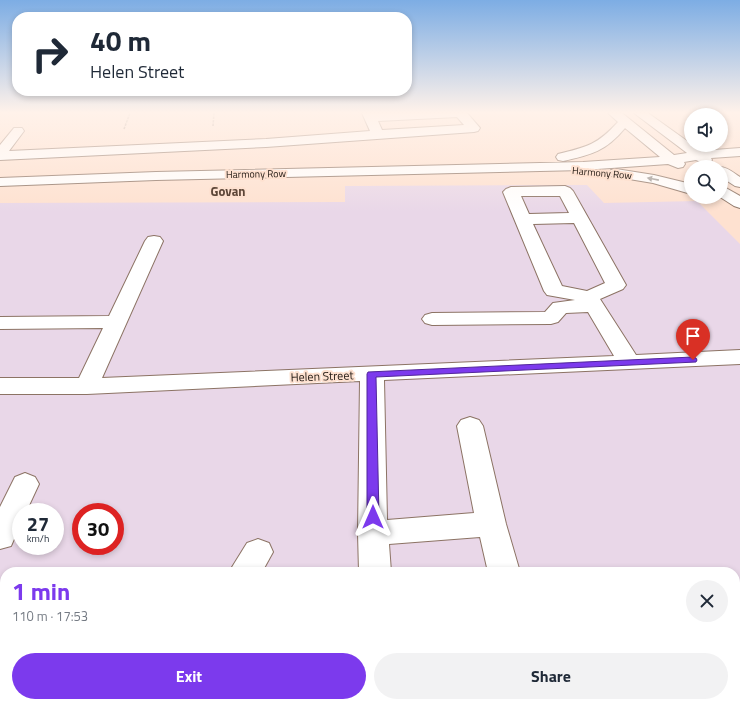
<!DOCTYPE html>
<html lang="en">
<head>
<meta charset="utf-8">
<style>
  :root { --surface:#fff; --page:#f2f2f3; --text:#1f2937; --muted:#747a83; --accent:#7c3aed }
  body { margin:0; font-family:"Titillium Web",sans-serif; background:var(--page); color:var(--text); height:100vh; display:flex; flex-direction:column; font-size:15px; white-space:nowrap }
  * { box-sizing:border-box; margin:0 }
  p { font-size:13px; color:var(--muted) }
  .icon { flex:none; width:22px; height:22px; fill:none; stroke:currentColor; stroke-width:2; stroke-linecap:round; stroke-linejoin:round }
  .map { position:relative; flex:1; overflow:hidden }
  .details { position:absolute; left:0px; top:567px; width:740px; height:140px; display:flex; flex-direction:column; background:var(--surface); border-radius:16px 16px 0 0; box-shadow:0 2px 6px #0003 }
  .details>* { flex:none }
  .guide { position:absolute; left:12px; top:12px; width:400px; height:84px; border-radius:16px; box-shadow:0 2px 6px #0003; background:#fff; color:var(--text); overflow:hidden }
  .controls { position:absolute; left:684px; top:108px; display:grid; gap:8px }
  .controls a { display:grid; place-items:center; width:44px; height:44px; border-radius:50%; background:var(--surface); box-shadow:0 2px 6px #0003; font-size:20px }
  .speed { position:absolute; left:12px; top:503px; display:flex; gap:8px; font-size:20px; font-weight:700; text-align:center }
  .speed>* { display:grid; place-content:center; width:52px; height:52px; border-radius:50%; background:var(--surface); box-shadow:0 2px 6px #0003; line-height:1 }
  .speed small { font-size:10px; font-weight:400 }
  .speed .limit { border:6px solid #d22; background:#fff; color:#111 }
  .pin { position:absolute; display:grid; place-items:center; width:34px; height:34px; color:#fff; margin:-41px -17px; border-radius:50% 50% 50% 0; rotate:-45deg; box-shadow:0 0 4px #0007 }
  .pin .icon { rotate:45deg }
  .me { position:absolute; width:44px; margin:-22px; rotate:0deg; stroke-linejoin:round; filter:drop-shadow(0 0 3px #0008) }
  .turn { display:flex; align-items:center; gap:14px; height:84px; padding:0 12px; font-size:18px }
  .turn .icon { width:52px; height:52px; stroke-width:2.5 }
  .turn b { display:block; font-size:28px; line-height:34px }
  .round { display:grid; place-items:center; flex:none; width:42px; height:42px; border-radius:21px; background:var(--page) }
  .overview { display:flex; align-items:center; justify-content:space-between; height:68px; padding:0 12px }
  h1 { font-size:24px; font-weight:700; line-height:30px; color:var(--accent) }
  .primary-button { display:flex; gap:8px; margin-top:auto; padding:8px 12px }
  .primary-button a { flex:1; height:46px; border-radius:24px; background:var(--accent); color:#fff; font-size:16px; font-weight:700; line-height:46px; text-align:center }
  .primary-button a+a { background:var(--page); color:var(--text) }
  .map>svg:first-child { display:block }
</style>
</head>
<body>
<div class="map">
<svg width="740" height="707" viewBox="0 0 740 707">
  <rect width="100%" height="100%" fill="#fee1d0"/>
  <path fill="#e9d7e8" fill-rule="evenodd" d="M 587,185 L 604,203 L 697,201 L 740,244 L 740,707 L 0,707 L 0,203 L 345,202 L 345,186 ZM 21,512 L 55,512 L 55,546 L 21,546 ZM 81,512 L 115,512 L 115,546 L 81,546 ZM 5,572 L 735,572 L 735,702 L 5,702 Z"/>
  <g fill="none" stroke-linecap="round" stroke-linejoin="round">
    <defs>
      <g id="minor">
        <path d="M 362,113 L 467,113 L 480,128 L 478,131 L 474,132 L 266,147 L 0,160 L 0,145 L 14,128 L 22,128 L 24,131 L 9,151 L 266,139 L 370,131 ZM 457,117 L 464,125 L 382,130 L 378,121 Z"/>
        <path d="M 608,113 L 622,113 L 674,155 L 687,153 L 634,113 L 648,113 L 701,151 L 740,148 L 740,156 L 711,158 L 712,160 L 710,163 L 705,164 L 696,160 L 684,162 L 685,164 L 683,167 L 678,168 L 668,164 L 583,170 L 156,180 L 0,186 L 0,178 L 156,172 L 583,162 L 660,157 L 625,128 C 606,151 591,155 563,161 L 558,160 L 556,157 L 558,154 C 587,147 597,145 618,122 Z"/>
        <polygon points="696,113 711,113 710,115 695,115"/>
        <path d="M 720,167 C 727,167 734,173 740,177 L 740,187 L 735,186 L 721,177 Z"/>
        <polygon points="616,169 654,175 691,184 691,194 653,183 611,176 609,173 611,170"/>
        <path d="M 565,186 L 570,188 L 573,191 L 626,285 L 623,289 L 600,299 L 636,355 L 740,350 L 740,364 L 384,380 L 387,520 L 474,513 L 457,426 L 461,420 L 470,417 L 479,420 L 483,426 L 506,524 L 520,572 L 488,572 L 480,537 L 389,544 L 391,572 L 359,572 L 358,533 L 360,381 L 87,394 L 0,394 L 0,378 L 79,378 L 103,328 L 0,329 L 0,317 L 109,316 L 145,241 L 148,237 L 154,236 L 160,237 L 163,241 L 102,378 L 614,356 L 588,312 L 566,313 L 558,322 L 551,324 L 432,325 L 425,323 L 422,319 L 425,315 L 432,313 L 545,312 L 553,303 L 575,300 L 547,295 L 544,291 L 503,192 L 506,189 L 511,187 ZM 521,196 L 560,196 L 569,213 L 529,214 ZM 574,223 L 605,283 L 587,291 L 562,286 L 533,224 Z"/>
        <polygon points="721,186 726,188 740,196 740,208 734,206 720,197"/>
        <polygon points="25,473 35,477 39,484 26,512 21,512 21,523 11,546 0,549 0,507 15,477"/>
        <polygon points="258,539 269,543 273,552 262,572 229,572 247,543"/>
        <rect x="735" y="623" width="5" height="32"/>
        <polygon points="121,702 157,702 155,707 119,707"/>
        <rect x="364" y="702" width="36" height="5"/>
      </g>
    </defs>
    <use href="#minor" stroke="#8c7364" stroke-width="2"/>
    <g stroke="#9a867a" stroke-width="1.5" stroke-dasharray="2.5 1" stroke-linecap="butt">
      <polyline points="213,126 214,113"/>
      <polyline points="124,129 130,113"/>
    </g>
    <use href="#minor" fill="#fff" fill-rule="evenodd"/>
  </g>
  <defs><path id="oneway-solid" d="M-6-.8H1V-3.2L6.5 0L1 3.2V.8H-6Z"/></defs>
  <use fill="#9c9895" href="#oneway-solid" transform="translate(653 179) rotate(-169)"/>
  <linearGradient id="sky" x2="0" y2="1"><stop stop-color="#7dade4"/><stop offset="0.53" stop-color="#fff2ea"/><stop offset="1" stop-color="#fff2ea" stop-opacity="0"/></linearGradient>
  <rect width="740" height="212" fill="url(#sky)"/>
  <polygon fill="#7c3aed" stroke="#51269a" points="693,357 696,358 697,360 696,362 376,377 379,517 377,521 373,522 368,521 367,517 367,374 368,372"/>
  <g text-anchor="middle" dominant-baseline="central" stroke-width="4" stroke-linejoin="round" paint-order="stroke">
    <g font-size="10" fill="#221913" stroke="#fee1d0">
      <text transform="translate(602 173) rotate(5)">Harmony Row</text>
      <text transform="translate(256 174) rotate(-1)">Harmony Row</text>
    </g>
    <g font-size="12" fill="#221913" stroke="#fee1d0">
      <text transform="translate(322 376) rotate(-2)">Helen Street</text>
    </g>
    <g font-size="13" font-weight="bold" fill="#5d4638" stroke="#fee1d0">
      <text x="228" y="191">Govan</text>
    </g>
  </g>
</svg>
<div class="controls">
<a><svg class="icon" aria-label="sound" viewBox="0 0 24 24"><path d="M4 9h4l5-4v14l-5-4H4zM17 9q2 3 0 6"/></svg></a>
<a><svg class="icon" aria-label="search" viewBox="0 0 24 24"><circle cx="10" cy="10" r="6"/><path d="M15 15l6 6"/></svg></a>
</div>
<div class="speed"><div>27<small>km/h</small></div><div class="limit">30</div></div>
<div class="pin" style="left:693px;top:360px;background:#d93025"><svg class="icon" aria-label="arrive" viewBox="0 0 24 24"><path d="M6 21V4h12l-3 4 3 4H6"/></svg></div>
<svg class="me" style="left:373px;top:517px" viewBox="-20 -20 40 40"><path d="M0-17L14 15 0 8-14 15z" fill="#7c3aed" stroke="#fff" stroke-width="4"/></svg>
<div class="guide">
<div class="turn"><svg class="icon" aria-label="right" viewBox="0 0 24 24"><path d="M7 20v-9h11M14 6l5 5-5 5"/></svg><div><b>40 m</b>Helen Street</div></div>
</div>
<section class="details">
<div class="overview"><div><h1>1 min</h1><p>110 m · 17:53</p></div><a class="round"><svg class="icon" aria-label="close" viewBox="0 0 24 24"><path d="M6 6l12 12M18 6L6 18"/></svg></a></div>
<div class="primary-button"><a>Exit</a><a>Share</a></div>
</section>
</div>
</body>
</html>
